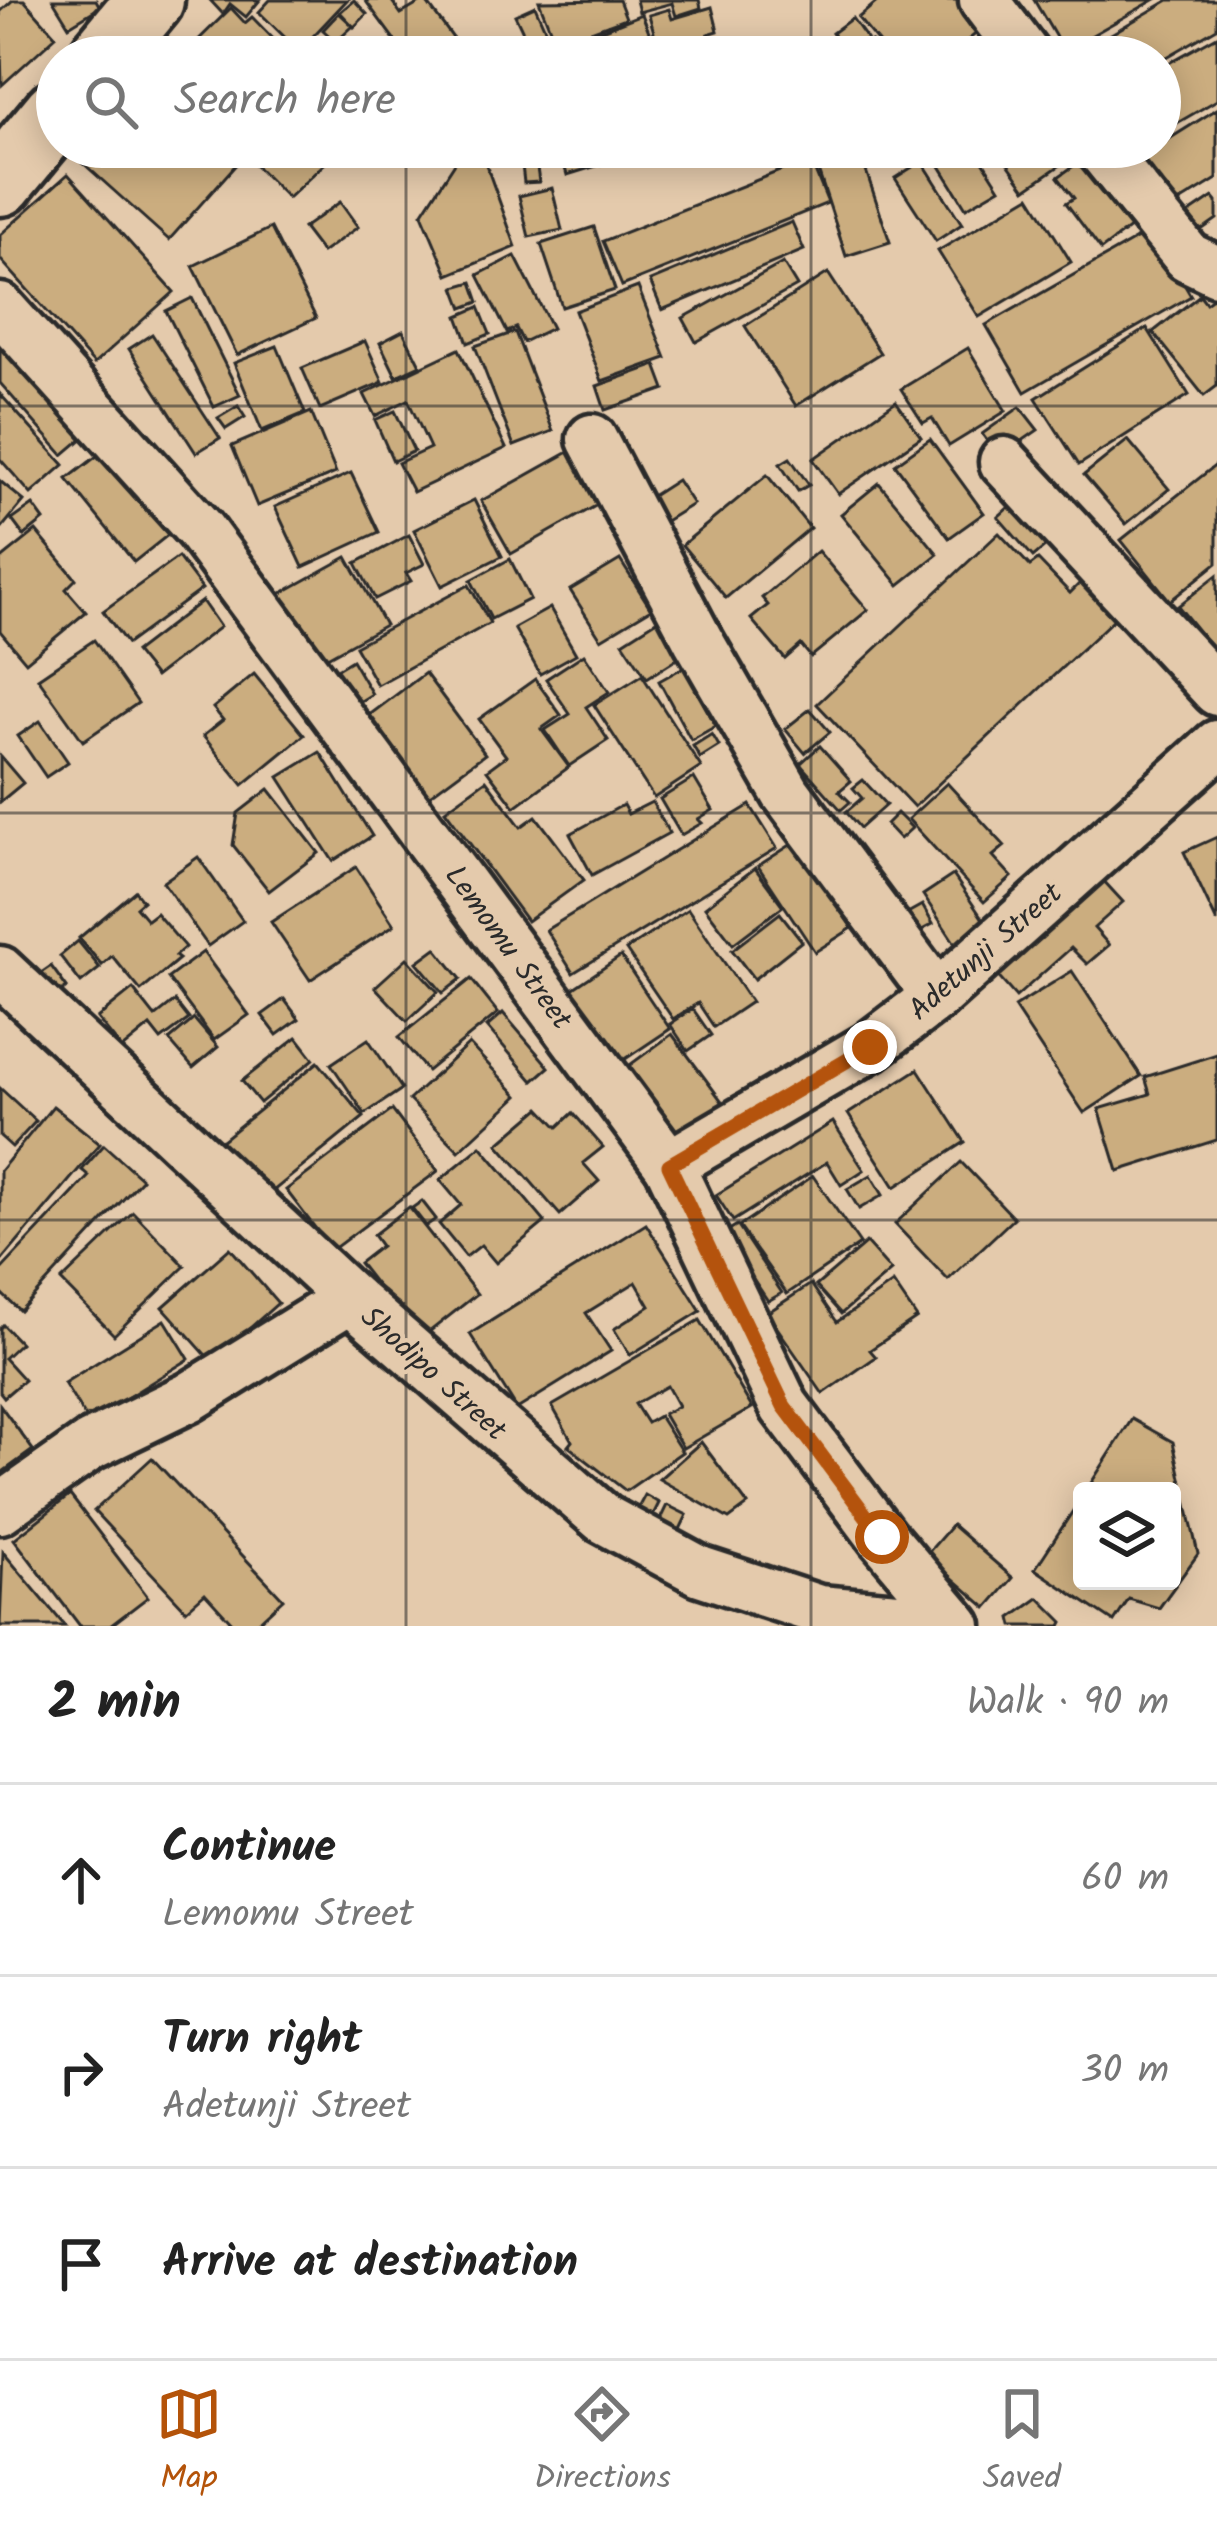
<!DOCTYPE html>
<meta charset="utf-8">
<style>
body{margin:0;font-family:Kalam,sans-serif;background:#f6f6f6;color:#222}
.controls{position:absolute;right:36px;bottom:36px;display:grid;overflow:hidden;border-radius:12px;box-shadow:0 6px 30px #0003}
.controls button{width:108px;height:108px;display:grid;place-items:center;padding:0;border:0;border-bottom:3px solid #e0e0e0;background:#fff;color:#222;font:60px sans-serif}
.stop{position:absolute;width:36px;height:36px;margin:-27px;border:9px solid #b45309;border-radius:50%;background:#fff}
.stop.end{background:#b45309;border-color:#fff;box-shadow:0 3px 12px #0008}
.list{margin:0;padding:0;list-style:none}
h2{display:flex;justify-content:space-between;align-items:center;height:156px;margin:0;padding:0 48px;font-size:51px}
h2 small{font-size:39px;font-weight:400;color:#767676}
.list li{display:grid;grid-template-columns:78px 1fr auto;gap:36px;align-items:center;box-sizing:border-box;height:192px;padding:0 48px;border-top:3px solid #e0e0e0}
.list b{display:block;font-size:45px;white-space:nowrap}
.list p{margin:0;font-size:39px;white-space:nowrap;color:#767676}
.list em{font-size:39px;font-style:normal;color:#767676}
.icon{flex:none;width:66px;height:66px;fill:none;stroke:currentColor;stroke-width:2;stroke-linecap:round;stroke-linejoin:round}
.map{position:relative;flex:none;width:1217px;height:1626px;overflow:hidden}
.search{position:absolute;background:#fff;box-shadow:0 6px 30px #0003;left:36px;right:36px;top:36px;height:132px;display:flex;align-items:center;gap:30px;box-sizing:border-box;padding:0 42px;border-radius:66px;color:#767676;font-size:45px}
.sheet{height:732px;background:#fff}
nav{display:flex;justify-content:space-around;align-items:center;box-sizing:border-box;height:168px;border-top:3px solid #e0e0e0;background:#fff;font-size:33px;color:#767676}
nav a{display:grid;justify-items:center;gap:6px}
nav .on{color:#b45309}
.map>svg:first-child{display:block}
.building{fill:#cbad7f;stroke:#2b2b2b;stroke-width:3}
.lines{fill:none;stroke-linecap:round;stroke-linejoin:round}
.street-casing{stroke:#2b2b2b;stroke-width:57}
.secondary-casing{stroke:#2b2b2b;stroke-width:75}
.street{stroke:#e4caac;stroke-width:48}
.secondary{stroke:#e4caac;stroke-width:66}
.route{stroke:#b45309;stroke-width:15}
.grid{fill:none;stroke:#2b2b2b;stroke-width:3;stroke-opacity:0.55}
.labels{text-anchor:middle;stroke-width:9;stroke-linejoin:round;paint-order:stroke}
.street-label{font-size:30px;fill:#2b2b2b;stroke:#e4caac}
</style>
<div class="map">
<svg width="1217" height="1626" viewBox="0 0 1217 1626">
<rect width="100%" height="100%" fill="#e4caac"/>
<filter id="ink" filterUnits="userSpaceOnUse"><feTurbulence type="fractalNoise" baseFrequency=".00833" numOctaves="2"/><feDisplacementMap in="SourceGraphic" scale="24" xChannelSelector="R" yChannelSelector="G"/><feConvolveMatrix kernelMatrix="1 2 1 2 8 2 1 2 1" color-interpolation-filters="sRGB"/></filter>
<g filter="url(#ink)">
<g class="building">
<path d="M 13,0 L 24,0 L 56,36 L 2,85 L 0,12 Z"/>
<path d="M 53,0 L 96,0 L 100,7 L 69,26 Z"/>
<path d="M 210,0 L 260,0 L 246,17 L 230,4 L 223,14 Z"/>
<path d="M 270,0 L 347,0 L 299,51 L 259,12 Z"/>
<path d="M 354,0 L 367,14 L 354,27 L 340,12 Z"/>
<path d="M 365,0 L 391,0 L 401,14 L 425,0 L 467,57 L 407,57 Z"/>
<path d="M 619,0 L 626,18 L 556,44 L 539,1 Z"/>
<path d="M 636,0 L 699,0 L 701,8 L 676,16 L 672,3 L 639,12 Z"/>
<path d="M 879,0 L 961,0 L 983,28 L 947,57 L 890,57 L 858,18 Z"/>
<path d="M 1034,0 L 1154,0 L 1064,51 Z"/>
<path d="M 1169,0 L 1217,0 L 1217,28 L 1160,61 L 1160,57 L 1072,57 Z"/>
<path d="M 535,6 L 552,45 L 533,53 L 515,15 Z"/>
<path d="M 712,7 L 718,31 L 708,34 L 715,57 L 661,57 L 649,15 L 669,9 L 672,19 Z"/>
<path d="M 231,8 L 245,23 L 252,17 L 291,57 L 181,57 Z"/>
<path d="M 339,13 L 353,26 L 336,42 L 323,30 Z"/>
<path d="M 642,14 L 659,57 L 533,57 Z"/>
<path d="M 852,18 L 867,39 L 846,53 L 832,33 Z"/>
<path d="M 1217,36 L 1217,100 L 1160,133 L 1160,68 Z"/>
<path d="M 871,41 L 882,57 L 849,56 Z"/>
<path d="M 1217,109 L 1217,179 L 1170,208 L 1139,158 Z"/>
<path d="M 98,147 L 227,147 L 241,159 L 169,240 L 83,163 Z"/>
<path d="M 237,147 L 356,147 L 344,158 L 337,152 L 288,198 Z"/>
<path d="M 399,147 L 455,147 L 403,162 Z"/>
<path d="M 520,147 L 534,147 L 539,182 L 524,183 Z"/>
<path d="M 559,147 L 643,147 L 645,151 L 567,175 Z"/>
<path d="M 858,147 L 890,242 L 846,256 L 815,161 Z"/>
<path d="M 943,147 L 974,147 L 1000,188 L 966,208 L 932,153 Z"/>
<path d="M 996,147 L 1084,147 L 1085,148 L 1026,189 Z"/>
<path d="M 480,148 L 516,247 L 448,275 L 422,214 L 462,152 Z"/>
<path d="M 1093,152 L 1143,218 L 1101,250 L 1066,203 L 1074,198 L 1058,177 Z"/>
<path d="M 810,159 L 828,203 L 622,286 L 603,241 Z"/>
<path d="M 922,161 L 962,224 L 936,241 L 895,178 Z"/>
<path d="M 68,174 L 174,292 L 94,364 L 0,259 L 0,235 Z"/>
<path d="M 552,188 L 562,230 L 529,237 L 519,196 Z"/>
<path d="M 1030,196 L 1071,262 L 979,317 L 938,251 Z"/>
<path d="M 1213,197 L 1217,202 L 1217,219 L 1200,231 L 1188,214 Z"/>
<path d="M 340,202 L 358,227 L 322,253 L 303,228 Z"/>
<path d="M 792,222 L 804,250 L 662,310 L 650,281 Z"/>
<path d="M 594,227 L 615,290 L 562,307 L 541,244 Z"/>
<path d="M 271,228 L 316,318 L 237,355 L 193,266 Z"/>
<path d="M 1152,230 L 1191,296 L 1025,392 L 986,325 Z"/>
<path d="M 515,256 L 552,328 L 523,342 L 516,328 L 507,332 L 478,275 Z"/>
<path d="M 783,263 L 797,286 L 696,342 L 683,318 Z"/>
<path d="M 828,273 L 880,353 L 796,406 L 745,326 Z"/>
<path d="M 472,282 L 479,302 L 463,308 L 455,287 Z"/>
<path d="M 638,287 L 666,358 L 602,381 L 575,311 Z"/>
<path d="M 1200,295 L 1206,303 L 1217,295 L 1217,386 L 1204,396 L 1153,332 Z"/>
<path d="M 192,298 L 240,395 L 214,407 L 166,311 Z"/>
<path d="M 479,307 L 490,334 L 468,343 L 458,316 Z"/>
<path d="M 1147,328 L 1189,395 L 1079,465 L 1036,398 Z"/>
<path d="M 0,329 L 90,432 L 63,455 L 0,383 Z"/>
<path d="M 403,331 L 420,365 L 396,376 L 380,343 Z"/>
<path d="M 515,332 L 553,431 L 514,446 L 475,346 Z"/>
<path d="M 152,334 L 220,438 L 196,453 L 129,349 Z"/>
<path d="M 365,341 L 383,382 L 320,409 L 302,368 Z"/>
<path d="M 277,346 L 305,413 L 262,431 L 234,363 Z"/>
<path d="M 968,348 L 1006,411 L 949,446 L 932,418 L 923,423 L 901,389 Z"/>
<path d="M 459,349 L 506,448 L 413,492 L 398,463 L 430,448 L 408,400 L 375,416 L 364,394 Z"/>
<path d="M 656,365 L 665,389 L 605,410 L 597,386 Z"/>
<path d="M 0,394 L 64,465 L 31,494 L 0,459 Z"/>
<path d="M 896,401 L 921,437 L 838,494 L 813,459 Z"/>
<path d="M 238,406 L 245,417 L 226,429 L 218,418 Z"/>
<path d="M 1020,407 L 1038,430 L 999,457 L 982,434 Z"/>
<path d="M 395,411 L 414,451 L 393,461 L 375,420 Z"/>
<path d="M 311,412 L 336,473 L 257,506 L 232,446 Z"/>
<path d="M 930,439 L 984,513 L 949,538 L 895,464 Z"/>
<path d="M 1128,440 L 1169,489 L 1126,524 L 1084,475 Z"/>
<path d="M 576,448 L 606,500 L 511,554 L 481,501 Z"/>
<path d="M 106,449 L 173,531 L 134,562 L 67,479 Z"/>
<path d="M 790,458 L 809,485 L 798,491 L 780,464 Z"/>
<path d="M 1217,464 L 1217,563 L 1170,601 L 1121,540 Z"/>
<path d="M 351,473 L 379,532 L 303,567 L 275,507 Z"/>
<path d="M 767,475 L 810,528 L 726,598 L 682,545 Z"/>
<path d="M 677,480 L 693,504 L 664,522 L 649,498 Z"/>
<path d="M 0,481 L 24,501 L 0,530 Z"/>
<path d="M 879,483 L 938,554 L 899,585 L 841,514 Z"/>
<path d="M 474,500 L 502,556 L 442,586 L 414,530 Z"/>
<path d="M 1017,500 L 1052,541 L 1033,557 L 998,517 Z"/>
<path d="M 33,505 L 44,520 L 24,536 L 12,520 Z"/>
<path d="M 36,531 L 76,579 L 66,589 L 86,612 L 26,662 L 0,631 L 0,560 Z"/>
<path d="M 999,533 L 1030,566 L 1038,560 L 1070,593 L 1081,582 L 1115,618 L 914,807 L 817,704 Z"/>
<path d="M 409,535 L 424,564 L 406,573 L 411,581 L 375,599 L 356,563 Z"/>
<path d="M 818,551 L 868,610 L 811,657 L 801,645 L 785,659 L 751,619 L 768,605 L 762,598 Z"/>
<path d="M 178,557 L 202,589 L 127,644 L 103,611 Z"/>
<path d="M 347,557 L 385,625 L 309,667 L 271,599 Z"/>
<path d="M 510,559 L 530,599 L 491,619 L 471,580 Z"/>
<path d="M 620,560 L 651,609 L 601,639 L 570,590 Z"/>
<path d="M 1217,575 L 1217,654 L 1178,606 Z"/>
<path d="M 469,585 L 490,623 L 377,685 L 355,646 Z"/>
<path d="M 202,601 L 220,627 L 155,677 L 135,652 Z"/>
<path d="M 550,608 L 576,654 L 540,674 L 514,628 Z"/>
<path d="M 667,614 L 691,650 L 647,678 L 623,642 Z"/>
<path d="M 94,640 L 138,703 L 83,741 L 38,678 Z"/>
<path d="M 584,654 L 609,692 L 586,707 L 608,740 L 569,766 L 545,730 L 570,714 L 546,679 Z"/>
<path d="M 352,660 L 372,694 L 343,712 L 322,678 Z"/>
<path d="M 684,667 L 716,726 L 691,740 L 659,681 Z"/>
<path d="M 425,673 L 485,754 L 415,806 L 356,725 Z"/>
<path d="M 254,674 L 304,735 L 243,785 L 203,736 L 223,720 L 213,708 Z"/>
<path d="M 642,675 L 701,767 L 654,798 L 594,705 Z"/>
<path d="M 535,679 L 561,715 L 541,729 L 569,767 L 515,807 L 487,770 L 506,756 L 479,719 Z"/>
<path d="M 810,709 L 830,732 L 805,753 L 785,729 Z"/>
<path d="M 40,721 L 68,762 L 46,777 L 18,736 Z"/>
<path d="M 712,734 L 719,746 L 700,758 L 693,746 Z"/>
<path d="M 820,746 L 851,781 L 839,791 L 850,802 L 841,810 L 800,764 Z"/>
<path d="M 320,752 L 372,836 L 333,861 L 279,777 Z"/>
<path d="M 0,756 L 23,783 L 0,802 Z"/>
<path d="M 694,778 L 713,810 L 698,819 L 702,823 L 681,835 L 660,799 Z"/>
<path d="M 486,780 L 521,827 L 536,816 L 584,880 L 527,921 L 445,810 Z"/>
<path d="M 863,780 L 886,805 L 860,828 L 846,812 L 862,798 L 853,788 Z"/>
<path d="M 947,783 L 1005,846 L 993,856 L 1012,877 L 984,902 L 908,819 Z"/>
<path d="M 269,789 L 319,853 L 269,891 L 233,845 L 238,813 Z"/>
<path d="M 652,802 L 669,833 L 592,875 L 570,834 L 623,805 L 628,814 Z"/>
<path d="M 750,805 L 777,848 L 573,973 L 546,930 Z"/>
<path d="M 897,813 L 912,828 L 900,839 L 886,824 Z"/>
<path d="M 1217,837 L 1217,922 L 1184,852 Z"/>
<path d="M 795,842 L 852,928 L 815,952 L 758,866 Z"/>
<path d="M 198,857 L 243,921 L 208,946 L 163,882 Z"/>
<path d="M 356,867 L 394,925 L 310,980 L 271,922 Z"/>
<path d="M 755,868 L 783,906 L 733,944 L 705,907 Z"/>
<path d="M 953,875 L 987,925 L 956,945 L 923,895 Z"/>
<path d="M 1101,878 L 1123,902 L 1094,928 L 1109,945 L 1087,964 L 1071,948 L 1016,997 L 994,972 Z"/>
<path d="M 135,891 L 143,901 L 136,907 L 147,920 L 156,913 L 185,947 L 175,956 L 179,959 L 141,991 L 112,956 L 102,965 L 79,938 Z"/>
<path d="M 922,905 L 933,924 L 905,939 L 895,920 Z"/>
<path d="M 688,909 L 751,1002 L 714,1027 L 698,1003 L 673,1019 L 626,950 Z"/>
<path d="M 780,913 L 802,941 L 754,979 L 732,950 Z"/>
<path d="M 78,941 L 100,968 L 81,983 L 60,956 Z"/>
<path d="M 436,948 L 461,979 L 443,993 L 417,962 Z"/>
<path d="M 203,952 L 249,1015 L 214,1040 L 168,978 Z"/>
<path d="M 621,956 L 670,1029 L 609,1070 L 559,998 Z"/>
<path d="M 407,958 L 438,992 L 407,1021 L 375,987 Z"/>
<path d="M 51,966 L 67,988 L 48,1001 L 32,979 Z"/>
<path d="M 1072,971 L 1141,1076 L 1084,1113 L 1014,1007 Z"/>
<path d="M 471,979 L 498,1013 L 427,1071 L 399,1037 Z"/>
<path d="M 133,989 L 155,1017 L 175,1001 L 189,1019 L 161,1040 L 150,1026 L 122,1049 L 97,1018 Z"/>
<path d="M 284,999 L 299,1019 L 277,1035 L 262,1015 Z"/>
<path d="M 693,1009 L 711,1035 L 688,1051 L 670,1024 Z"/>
<path d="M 503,1013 L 549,1067 L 533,1081 L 487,1027 Z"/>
<path d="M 194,1019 L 218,1047 L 193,1068 L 169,1040 Z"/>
<path d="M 672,1034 L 724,1104 L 666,1149 L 612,1078 Z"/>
<path d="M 297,1037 L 314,1059 L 260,1103 L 242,1081 Z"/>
<path d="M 368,1039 L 402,1089 L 365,1114 L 331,1064 Z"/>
<path d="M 469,1044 L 518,1096 L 459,1151 L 409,1100 Z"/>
<path d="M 1217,1054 L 1217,1140 L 1118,1171 L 1099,1109 L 1150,1094 L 1145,1077 Z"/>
<path d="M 318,1062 L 364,1117 L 267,1196 L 221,1141 Z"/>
<path d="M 918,1069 L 965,1142 L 895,1187 L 848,1114 Z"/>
<path d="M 0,1088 L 36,1121 L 12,1147 L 0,1136 Z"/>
<path d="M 53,1106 L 100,1144 L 0,1263 L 0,1171 Z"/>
<path d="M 540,1108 L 558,1127 L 573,1113 L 603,1147 L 583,1163 L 599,1181 L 560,1215 L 498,1144 Z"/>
<path d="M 392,1110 L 438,1171 L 332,1250 L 286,1190 Z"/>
<path d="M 833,1122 L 864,1170 L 841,1185 L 827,1162 L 733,1221 L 716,1195 Z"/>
<path d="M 104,1145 L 142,1179 L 20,1311 L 0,1292 L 0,1271 L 89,1176 L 82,1170 Z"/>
<path d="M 481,1146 L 545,1222 L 496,1263 L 481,1245 L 466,1257 L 439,1224 L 461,1205 L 440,1180 Z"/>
<path d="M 961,1162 L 1014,1218 L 948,1280 L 895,1224 Z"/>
<path d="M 871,1175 L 883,1195 L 859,1209 L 847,1189 Z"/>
<path d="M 813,1176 L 860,1244 L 787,1294 L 739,1226 Z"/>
<path d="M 422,1201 L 436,1219 L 426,1226 L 412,1208 Z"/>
<path d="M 409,1207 L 477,1294 L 419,1340 L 359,1263 L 381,1246 L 373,1235 Z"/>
<path d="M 133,1212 L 185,1266 L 114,1335 L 61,1281 Z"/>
<path d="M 646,1224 L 701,1311 L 630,1355 L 614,1329 L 650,1306 L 636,1282 L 586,1313 L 611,1351 L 517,1409 L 470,1334 Z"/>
<path d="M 737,1225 L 782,1293 L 768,1301 L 723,1234 Z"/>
<path d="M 866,1243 L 891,1271 L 841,1314 L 816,1286 Z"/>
<path d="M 230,1248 L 278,1303 L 212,1362 L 163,1307 Z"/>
<path d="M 893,1283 L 917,1318 L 870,1350 L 876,1357 L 823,1394 L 767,1313 L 811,1284 L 837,1322 Z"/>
<path d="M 165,1320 L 189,1359 L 88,1422 L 64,1383 Z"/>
<path d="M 700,1320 L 752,1408 L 683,1448 L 663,1414 L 678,1406 L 667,1386 L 635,1404 L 647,1423 L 659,1416 L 682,1452 L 626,1491 L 568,1446 L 572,1441 L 552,1406 Z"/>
<path d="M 3,1325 L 20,1343 L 4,1358 L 24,1380 L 4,1397 L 0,1392 L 0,1328 Z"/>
<path d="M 0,1405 L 33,1450 L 0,1474 Z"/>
<path d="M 1132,1419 L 1173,1442 L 1198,1554 L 1159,1608 L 1129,1599 L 1114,1622 L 1035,1569 L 1082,1497 L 1082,1581 L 1172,1581 L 1172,1491 L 1086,1491 Z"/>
<path d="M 701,1442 L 748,1505 L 729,1519 L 659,1479 Z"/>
<path d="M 152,1458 L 283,1599 L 254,1626 L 235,1626 L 205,1593 L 186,1610 L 94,1511 Z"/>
<path d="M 70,1495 L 148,1597 L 110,1626 L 80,1626 L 14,1539 Z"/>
<path d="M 645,1495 L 659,1503 L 645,1531 L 630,1523 Z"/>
<path d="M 667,1505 L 687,1515 L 674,1542 L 654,1532 Z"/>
<path d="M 952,1525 L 1013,1578 L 987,1608 L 926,1555 Z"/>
<path d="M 3,1552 L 65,1626 L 0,1626 Z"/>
<path d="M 1039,1598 L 1063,1622 L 1061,1626 L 1013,1626 L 1011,1618 Z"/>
</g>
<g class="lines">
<defs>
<g id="street">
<path d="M 984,0 L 1027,57"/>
<path d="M 1099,147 L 1188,257 L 1217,271"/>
<path d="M 0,308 L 200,530 L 669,1165 L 784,1406 L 882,1537 L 957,1626"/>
<path d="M 592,439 L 698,640 L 786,793 L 937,996"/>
<path d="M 1004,462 L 1217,691"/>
<path d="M 0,971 L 350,1298 L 604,1519 L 700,1571 L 819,1610 L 952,1622"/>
<path d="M 669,1165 L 870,1047 L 937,996 L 1217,745"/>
<path d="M 0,1509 L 91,1445 L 190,1397 L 350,1298"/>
</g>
<g id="secondary">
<path d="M 103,57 L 150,0"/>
<path d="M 0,182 L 57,113"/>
</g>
</defs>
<use href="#street" class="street-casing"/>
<use href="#secondary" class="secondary-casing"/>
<use href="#street" class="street"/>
<use href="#secondary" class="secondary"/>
</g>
</g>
<g class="lines" filter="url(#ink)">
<path class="route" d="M 870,1047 L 669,1165 L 784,1406 L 882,1537"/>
</g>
<path class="grid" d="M 406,0 L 406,57M 811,0 L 811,57M 406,147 L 406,1626M 811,147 L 811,1626M 0,406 L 1217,406M 0,813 L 1217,813M 0,1220 L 1217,1220"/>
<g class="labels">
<g class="street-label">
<text transform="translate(509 947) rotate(54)" y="10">Lemomu Street</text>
<text transform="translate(985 951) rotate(-41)" y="10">Adetunji Street</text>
<text transform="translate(434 1373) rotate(42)" y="10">Shodipo Street</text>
</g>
</g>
</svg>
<div class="controls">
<button><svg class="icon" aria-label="layers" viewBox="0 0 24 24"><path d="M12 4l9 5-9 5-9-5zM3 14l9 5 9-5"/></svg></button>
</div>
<div class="stop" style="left:882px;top:1537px"></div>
<div class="stop end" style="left:870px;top:1047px"></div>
<div class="search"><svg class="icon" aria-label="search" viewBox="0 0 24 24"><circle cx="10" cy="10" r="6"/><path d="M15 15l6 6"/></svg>Search here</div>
</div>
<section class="sheet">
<h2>2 min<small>Walk · 90 m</small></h2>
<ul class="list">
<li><svg class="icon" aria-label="ahead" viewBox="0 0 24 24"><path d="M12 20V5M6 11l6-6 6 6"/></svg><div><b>Continue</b><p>Lemomu Street</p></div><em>60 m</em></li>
<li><svg class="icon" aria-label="right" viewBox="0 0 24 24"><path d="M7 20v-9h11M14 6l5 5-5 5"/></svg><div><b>Turn right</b><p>Adetunji Street</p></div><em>30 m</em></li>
<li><svg class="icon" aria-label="arrive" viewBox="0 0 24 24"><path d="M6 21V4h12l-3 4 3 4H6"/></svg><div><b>Arrive at destination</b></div></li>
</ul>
</section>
<nav>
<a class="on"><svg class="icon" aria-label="map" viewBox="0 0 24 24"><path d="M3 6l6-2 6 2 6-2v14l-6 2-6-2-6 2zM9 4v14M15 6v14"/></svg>Map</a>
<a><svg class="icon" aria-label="directions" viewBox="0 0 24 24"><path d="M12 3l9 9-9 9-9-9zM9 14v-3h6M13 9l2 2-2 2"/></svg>Directions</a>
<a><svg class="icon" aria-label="saved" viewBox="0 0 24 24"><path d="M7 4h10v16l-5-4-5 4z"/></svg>Saved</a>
</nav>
